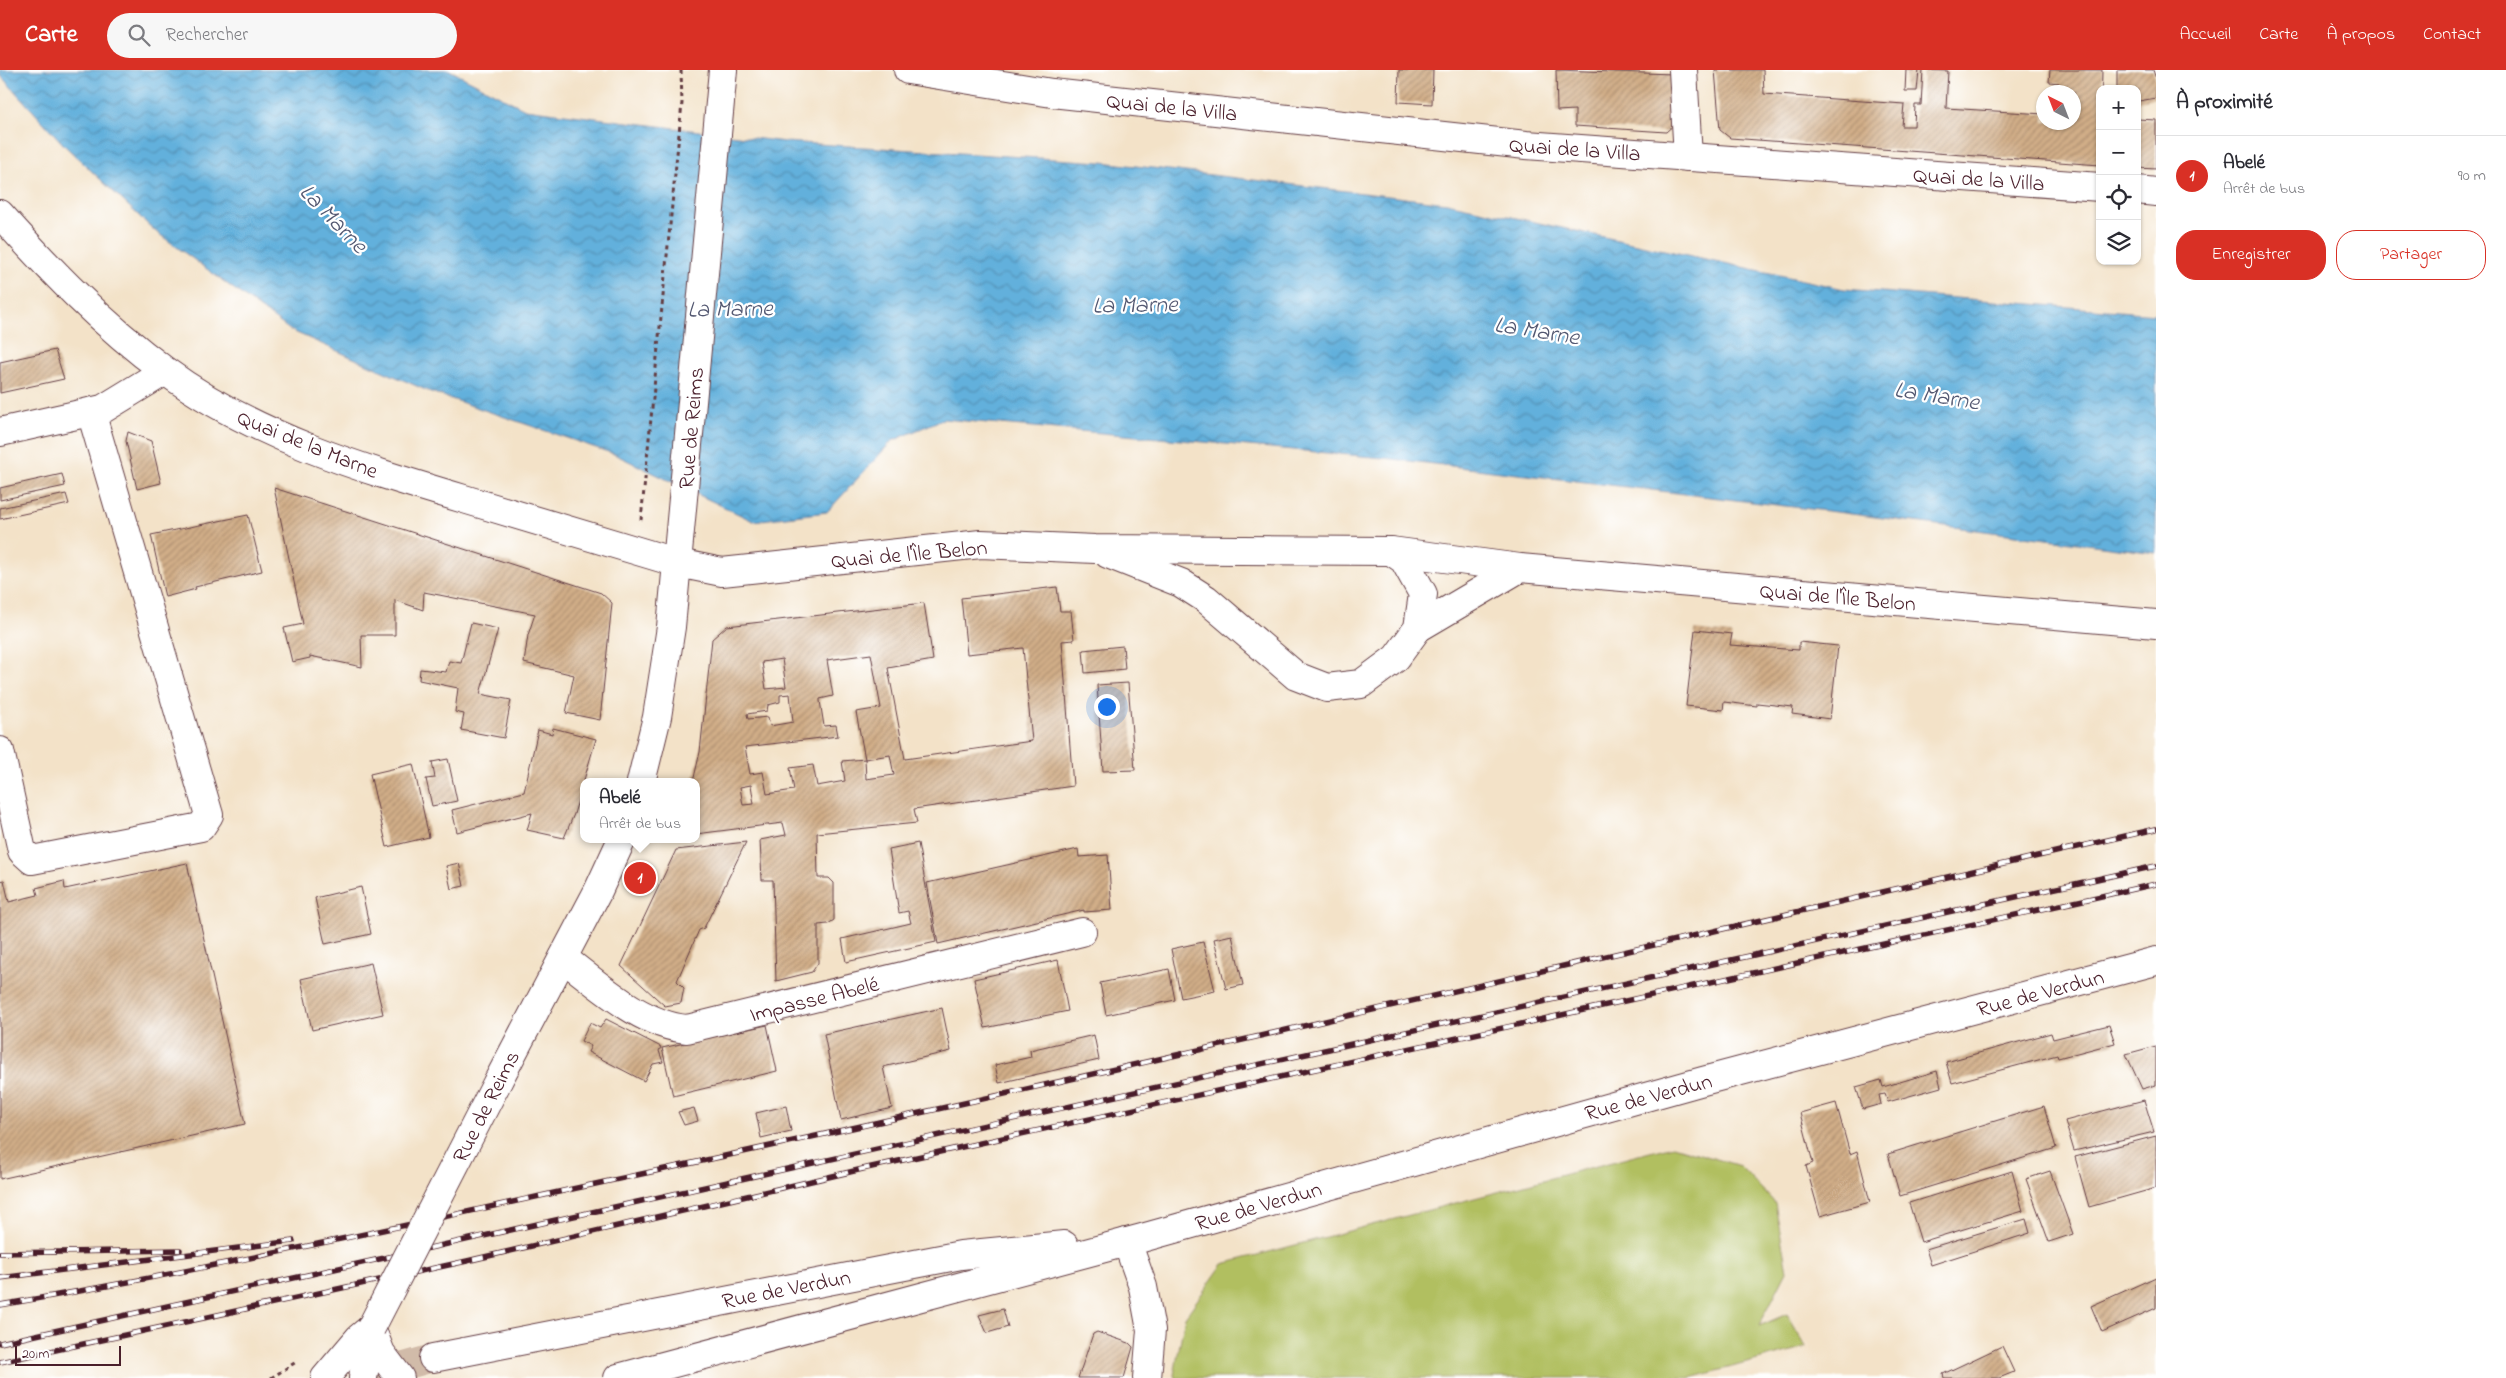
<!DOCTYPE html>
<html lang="fr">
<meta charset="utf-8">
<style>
body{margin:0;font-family:"Indie Flower",sans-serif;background:#f7f7f7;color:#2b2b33}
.controls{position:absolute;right:15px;top:15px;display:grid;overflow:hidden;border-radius:10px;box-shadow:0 1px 4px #0004}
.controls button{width:45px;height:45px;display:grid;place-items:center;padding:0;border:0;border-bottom:1px solid #e1e1e2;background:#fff;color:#2b2b33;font:25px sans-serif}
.compass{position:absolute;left:2036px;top:15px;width:45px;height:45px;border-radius:50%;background:#fff;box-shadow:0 1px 4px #0004;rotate:318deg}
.scale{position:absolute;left:15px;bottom:12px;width:106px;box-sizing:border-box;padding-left:5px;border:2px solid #4a1f2b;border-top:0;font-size:14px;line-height:18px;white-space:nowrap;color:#4a1f2b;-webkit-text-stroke:4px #fff;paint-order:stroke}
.you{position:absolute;left:1106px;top:636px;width:18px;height:18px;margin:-12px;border:4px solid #fff;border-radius:50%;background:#1a73e8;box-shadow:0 0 0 8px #1a73e833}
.badge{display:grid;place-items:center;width:32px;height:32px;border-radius:50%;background:#d93025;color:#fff;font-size:16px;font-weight:700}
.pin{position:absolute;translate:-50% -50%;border:2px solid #fff;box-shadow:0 1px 5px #0006}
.popup{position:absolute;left:580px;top:708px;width:120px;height:65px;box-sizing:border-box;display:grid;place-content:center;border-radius:10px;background:#fff;filter:drop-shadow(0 1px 4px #0005);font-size:16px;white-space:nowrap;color:#7c7c81}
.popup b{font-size:19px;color:#2b2b33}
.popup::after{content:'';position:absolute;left:50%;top:100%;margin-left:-10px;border:10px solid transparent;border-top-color:#fff}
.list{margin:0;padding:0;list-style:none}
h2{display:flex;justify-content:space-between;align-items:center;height:65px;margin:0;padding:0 20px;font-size:21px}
h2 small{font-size:16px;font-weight:400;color:#7c7c81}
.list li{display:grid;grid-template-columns:32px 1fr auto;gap:15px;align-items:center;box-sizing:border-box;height:80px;padding:0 20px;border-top:1px solid #e1e1e2}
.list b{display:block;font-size:19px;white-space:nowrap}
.list p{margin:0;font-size:16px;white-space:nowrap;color:#7c7c81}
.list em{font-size:16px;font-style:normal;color:#7c7c81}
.actions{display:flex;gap:10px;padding:15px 20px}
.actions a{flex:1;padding:11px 0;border:1px solid #d93025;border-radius:20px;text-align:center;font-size:18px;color:#d93025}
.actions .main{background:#d93025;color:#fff}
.icon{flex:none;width:28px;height:28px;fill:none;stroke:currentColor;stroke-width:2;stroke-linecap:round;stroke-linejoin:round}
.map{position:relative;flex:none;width:2156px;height:1308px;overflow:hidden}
header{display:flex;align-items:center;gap:30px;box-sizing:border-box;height:70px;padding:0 25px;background:#d93025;color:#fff}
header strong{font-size:24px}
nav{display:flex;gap:28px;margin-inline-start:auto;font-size:18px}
.search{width:350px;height:45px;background:#f7f7f7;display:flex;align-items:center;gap:12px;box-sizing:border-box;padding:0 18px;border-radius:28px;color:#7c7c81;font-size:19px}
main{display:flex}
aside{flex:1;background:#fff}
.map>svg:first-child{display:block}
.green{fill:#b1bf61;stroke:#7e6f46}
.water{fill:url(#water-waves);stroke:#566884}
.building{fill:url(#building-hatch);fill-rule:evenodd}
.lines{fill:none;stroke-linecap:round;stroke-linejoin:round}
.major-tunnel{stroke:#d1bba9;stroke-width:28;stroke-dasharray:28 14;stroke-linecap:butt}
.minor-casing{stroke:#633c43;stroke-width:30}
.major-casing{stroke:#633c43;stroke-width:30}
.path{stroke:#633c43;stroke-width:3;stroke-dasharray:4 4;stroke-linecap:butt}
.minor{stroke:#fff;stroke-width:28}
.major{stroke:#fff;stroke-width:28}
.rail-casing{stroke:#4a1f2b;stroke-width:5.5}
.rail{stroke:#fff;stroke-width:4;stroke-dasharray:11;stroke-linecap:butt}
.major-bridge-casing{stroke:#633c43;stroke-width:30;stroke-linecap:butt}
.major-bridge{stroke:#fff;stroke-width:28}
.labels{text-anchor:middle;stroke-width:4.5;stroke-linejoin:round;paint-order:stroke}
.street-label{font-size:22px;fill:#4a1f2b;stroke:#fff}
.water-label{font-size:24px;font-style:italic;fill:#545972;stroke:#fff}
</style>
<header>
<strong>Carte</strong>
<div class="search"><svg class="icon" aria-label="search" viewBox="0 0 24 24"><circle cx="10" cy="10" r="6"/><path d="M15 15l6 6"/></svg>Rechercher</div>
<nav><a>Accueil</a><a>Carte</a><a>À propos</a><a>Contact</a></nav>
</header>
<main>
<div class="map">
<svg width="2156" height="1308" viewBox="0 0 2156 1308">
<defs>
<pattern id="water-waves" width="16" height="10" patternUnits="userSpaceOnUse" patternTransform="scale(1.25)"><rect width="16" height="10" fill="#62b0dc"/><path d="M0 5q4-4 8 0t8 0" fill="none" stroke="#538fb3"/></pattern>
<pattern id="building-hatch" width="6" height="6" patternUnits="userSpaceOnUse" patternTransform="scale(1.25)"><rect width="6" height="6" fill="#d1ae88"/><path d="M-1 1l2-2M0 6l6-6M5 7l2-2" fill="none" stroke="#ac8d6f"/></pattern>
</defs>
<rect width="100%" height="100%" fill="#fff"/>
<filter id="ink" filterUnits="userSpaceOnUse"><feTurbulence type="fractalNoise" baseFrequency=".02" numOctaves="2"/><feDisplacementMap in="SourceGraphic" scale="10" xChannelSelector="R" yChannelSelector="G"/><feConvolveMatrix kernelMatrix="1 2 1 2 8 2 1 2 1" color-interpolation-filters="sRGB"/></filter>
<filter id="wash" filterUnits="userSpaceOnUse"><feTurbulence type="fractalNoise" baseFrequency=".0096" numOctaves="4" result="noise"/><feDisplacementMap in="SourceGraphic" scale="20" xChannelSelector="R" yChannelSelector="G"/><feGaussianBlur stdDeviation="1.12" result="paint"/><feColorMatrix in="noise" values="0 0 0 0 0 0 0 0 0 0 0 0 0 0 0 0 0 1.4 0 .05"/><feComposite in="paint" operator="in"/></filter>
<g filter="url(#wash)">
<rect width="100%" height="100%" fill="#f3e2c8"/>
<path class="green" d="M 1673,1076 L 1740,1096 L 1775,1133 L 1787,1201 L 1759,1256 L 1787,1244 L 1806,1277 L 1691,1308 L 1175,1308 L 1174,1305 L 1185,1247 L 1223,1194 Z"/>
<path class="water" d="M 0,0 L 449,0 L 525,39 L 785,72 L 1102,92 L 1447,133 L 1844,219 L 2156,244 L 2156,483 L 1844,443 L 1384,388 L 943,349 L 892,371 L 827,442 L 753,451 L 614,384 L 428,321 L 290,260 L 155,161 L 65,76 L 0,5 Z"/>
<g id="blocks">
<g class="building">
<path d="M 1399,0 L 1433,0 L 1432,34 L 1398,32 Z"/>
<path d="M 1556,0 L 1673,4 L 1677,52 L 1666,62 L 1575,56 L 1575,40 L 1557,41 Z"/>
<path d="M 1715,0 L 1763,0 L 1764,24 L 1904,34 L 1902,56 L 1914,56 L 1915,35 L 1921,35 L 1923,0 L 1948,1 L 1946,38 L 2044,44 L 2044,52 L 2074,52 L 2074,22 L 2058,22 L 2059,13 L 2049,12 L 2050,0 L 2102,0 L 2100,95 L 1730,68 L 1720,60 Z"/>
<path d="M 1906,0 L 1919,0 L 1917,21 L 1905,21 Z"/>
<path d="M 2117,0 L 2153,0 L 2156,9 L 2156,28 L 2139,31 L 2137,35 L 2137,19 L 2117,19 Z"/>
<path d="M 2137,49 L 2156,50 L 2156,99 L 2137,98 Z"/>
<path d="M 55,280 L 64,309 L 0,323 L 0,292 Z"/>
<path d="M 128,362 L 151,371 L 161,413 L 137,419 L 126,371 Z"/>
<path d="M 62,404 L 65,416 L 0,430 L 0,418 Z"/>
<path d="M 274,418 L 601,523 L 612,533 L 600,650 L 566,643 L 574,605 L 524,593 L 528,565 L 535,544 L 424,522 L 423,540 L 395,530 L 395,565 L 361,565 L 362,597 L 310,586 L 310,588 L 292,592 L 284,558 L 303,554 Z"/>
<path d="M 66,424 L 69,434 L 0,449 L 0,438 Z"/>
<path d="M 248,445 L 262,501 L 195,517 L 196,519 L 165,527 L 151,465 Z"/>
<path d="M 1057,517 L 1060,541 L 1071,541 L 1074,570 L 1062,571 L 1073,716 L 914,739 L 917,753 L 817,763 L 818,808 L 829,808 L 834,813 L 834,850 L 828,854 L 818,855 L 818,893 L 812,902 L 776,911 L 773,810 L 762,810 L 760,770 L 786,765 L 783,753 L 696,764 L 696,712 L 693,712 L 700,682 L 712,569 L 727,556 L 924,533 L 933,590 L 888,598 L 905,689 L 1032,671 L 1023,578 L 967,584 L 961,528 ZM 871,584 L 881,638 L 856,642 L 865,689 L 842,691 L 845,711 L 817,716 L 813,695 L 790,698 L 794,720 L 767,724 L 763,702 L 750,704 L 745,677 L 838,666 L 836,655 L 824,656 L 820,631 L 820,629 L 833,626 L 827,590 ZM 782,589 L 786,617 L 766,619 L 762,592 ZM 790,624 L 793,652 L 770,656 L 768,647 L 748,649 L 747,644 L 767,641 L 768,635 L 780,632 L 780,625 ZM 890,685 L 894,705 L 866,709 L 865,689 ZM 751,715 L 754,734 L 743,735 L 740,717 Z"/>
<path d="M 471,553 L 498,559 L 480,624 L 511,630 L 504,668 L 461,660 L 464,644 L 455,642 L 458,618 L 419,610 L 420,599 L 446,602 L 449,591 L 461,593 Z"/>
<path d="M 1695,560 L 1732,564 L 1730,575 L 1799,580 L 1799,572 L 1838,576 L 1830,649 L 1792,644 L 1793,637 L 1757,633 L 1757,636 L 1724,632 L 1723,640 L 1686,636 Z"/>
<path d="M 1123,576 L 1125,599 L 1085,603 L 1083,580 Z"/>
<path d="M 1128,613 L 1135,700 L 1103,701 L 1097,615 Z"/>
<path d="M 553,658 L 596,669 L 574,744 L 564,768 L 527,760 L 532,743 L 457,762 L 452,740 L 524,722 L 538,660 L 552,664 Z"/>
<path d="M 448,689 L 457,731 L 432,736 L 426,709 L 435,708 L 432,692 Z"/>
<path d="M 413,694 L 429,767 L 387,777 L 370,704 Z"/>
<path d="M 746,772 L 704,858 L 699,860 L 677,911 L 684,918 L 681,933 L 665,936 L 621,896 L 676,780 Z"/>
<path d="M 918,773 L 936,872 L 846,892 L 842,869 L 911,853 L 908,841 L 899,843 L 889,779 Z"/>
<path d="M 1078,779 L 1079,787 L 1108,785 L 1112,840 L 1084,842 L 1084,840 L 938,874 L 927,813 Z"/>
<path d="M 187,793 L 245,1054 L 0,1109 L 0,811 L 4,810 L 9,832 L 38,825 L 36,818 L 64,811 L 65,819 Z"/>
<path d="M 459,793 L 464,816 L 451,819 L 446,796 Z"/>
<path d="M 361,817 L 371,864 L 325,874 L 315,828 Z"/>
<path d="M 1232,865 L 1243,915 L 1226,919 L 1214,869 Z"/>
<path d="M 1203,872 L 1215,921 L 1181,928 L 1171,879 Z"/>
<path d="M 1058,890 L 1068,941 L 985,958 L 974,909 Z"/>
<path d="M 371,893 L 383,944 L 312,960 L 301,909 Z"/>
<path d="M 1169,899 L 1175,930 L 1106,945 L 1100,913 Z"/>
<path d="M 942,938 L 951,981 L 883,997 L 892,1038 L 841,1050 L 824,964 Z"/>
<path d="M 606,949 L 661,977 L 659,981 L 663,992 L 653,994 L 644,1011 L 588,982 L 591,976 L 581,971 L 590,953 L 600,958 Z"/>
<path d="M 767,955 L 777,1001 L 673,1026 L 662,978 Z"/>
<path d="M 2109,955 L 2115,973 L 2058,988 L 2057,985 L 1952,1013 L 1946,992 L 2051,963 L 2053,969 Z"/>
<path d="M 1094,965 L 1099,990 L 999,1013 L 995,995 L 1031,987 L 1030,980 Z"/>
<path d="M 2156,976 L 2156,1015 L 2142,1019 L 2126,984 Z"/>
<path d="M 1937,1001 L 1941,1017 L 1888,1032 L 1885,1024 L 1879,1025 L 1881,1034 L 1863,1039 L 1856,1017 L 1881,1010 L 1883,1017 Z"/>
<path d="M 2144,1030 L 2154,1062 L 2074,1081 L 2065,1051 Z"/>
<path d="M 1836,1033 L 1850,1084 L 1857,1081 L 1870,1132 L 1820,1146 L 1806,1096 L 1813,1093 L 1800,1043 Z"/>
<path d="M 786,1036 L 791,1061 L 761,1068 L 756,1043 Z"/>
<path d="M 2044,1036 L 2056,1078 L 1900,1126 L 1888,1084 Z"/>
<path d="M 694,1038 L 698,1051 L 684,1055 L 678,1042 Z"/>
<path d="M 2156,1066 L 2156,1118 L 2089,1137 L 2075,1087 Z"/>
<path d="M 2012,1101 L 2023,1141 L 1921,1172 L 1909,1133 Z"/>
<path d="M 2050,1101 L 2073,1164 L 2049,1172 L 2026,1109 Z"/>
<path d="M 2026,1149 L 2030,1163 L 1931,1195 L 1926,1179 Z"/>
<path d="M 2156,1207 L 2156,1238 L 2102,1262 L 2091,1236 Z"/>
<path d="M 1003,1239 L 1008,1257 L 987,1263 L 979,1245 Z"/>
<path d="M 1097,1262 L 1129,1273 L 1133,1277 L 1124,1308 L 1078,1308 L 1093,1264 Z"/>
<path d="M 2002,1276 L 2014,1302 L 1999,1308 L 1944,1308 L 1943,1304 Z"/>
</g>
</g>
</g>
<g filter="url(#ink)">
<use href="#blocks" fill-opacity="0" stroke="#633c43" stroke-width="1"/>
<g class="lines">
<path class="major-tunnel" d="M 361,1308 L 433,1288"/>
<defs>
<g id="minor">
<path d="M 908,0 L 1052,23 L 1526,75 L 2100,117"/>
<path d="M 1683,0 L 1688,87"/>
<path d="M 2137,120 L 2156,122"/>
<path d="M 0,144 C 50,200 103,255 164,300 C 253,366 360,398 464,429 C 536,451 607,472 678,493 L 722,502 L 981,474 L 1095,479 L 1391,481 L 1520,498 L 2156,554"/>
<path d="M 0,362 L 103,339 L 165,301"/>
<path d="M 1108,484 L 1181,513 L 1206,529 L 1296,606 L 1327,618 L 1361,614 L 1396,588 L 1418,558 L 1423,524 L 1404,490 L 1391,481"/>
<path d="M 1418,558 L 1520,498"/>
<path d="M 0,681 L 22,781 L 32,790 L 201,757 L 209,745 L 91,342"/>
<path d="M 563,888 C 599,915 641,955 687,959 L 1082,862"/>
<path d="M 1127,1172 L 1143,1217 L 1151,1260 L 1147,1308"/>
</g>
<g id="major">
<path d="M 641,712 L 657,647 L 671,557 L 723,0"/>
<path d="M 498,1011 L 598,821 L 622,769"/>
<path d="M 371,1258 L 381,1283 L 400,1308"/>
<path d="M 433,1288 L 961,1185 L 1064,1175"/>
<path d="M 325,1308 L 359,1268 L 371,1258"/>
<path d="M 363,1308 L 371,1258"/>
<path d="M 618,1308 L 1142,1168 L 1703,1011 L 2156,891"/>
</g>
</defs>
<use href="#minor" class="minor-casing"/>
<use href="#major" class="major-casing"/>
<g class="path">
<path d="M 641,450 L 682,33 L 681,0"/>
<path d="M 271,1308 L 296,1292"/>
</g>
<use href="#minor" class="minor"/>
<use href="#major" class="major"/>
<defs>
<g id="rail">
<path d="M 0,1183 L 180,1180"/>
<path d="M 0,1208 L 293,1171"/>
<path d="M 0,1235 C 226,1197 450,1145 674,1097 C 1169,990 1662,872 2156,759"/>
<path d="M 0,1273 L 2156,796"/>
<path d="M 0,1292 L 467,1191 L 867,1098 L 2156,814"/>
</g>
</defs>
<use href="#rail" class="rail-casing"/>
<use href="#rail" class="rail"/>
<defs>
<path id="major-bridge" d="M 371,1258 L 498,1011"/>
</defs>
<use href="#major-bridge" class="major-bridge-casing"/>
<use href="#major-bridge" class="major-bridge"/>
</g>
</g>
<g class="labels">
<g class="street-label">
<text transform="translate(1172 36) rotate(6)" y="8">Quai de la Villa</text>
<text transform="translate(1575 78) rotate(4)" y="8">Quai de la Villa</text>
<text transform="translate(1979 108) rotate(4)" y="8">Quai de la Villa</text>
<text transform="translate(690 358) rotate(-85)" y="8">Rue de Reims</text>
<text transform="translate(308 373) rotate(22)" y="8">Quai de la Marne</text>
<text transform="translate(909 483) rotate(-5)" y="8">Quai de l'Île Belon</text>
<text transform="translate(1838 526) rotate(5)" y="8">Quai de l'Île Belon</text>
<text transform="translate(2040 922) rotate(-15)" y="8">Rue de Verdun</text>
<text transform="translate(814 928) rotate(-14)" y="8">Impasse Abelé</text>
<text transform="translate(1648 1026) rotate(-15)" y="8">Rue de Verdun</text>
<text transform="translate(485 1036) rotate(-63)" y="8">Rue de Reims</text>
<text transform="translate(1258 1135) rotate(-16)" y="8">Rue de Verdun</text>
<text transform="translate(786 1218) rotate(-11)" y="8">Rue de Verdun</text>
</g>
<g class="water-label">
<text transform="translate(334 148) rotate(46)" y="8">La Marne</text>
<text transform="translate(1135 234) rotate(-1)" y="8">La Marne</text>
<text transform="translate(730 238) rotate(-1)" y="8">La Marne</text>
<text transform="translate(1537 260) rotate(9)" y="8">La Marne</text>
<text transform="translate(1937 325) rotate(9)" y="8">La Marne</text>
</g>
</g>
</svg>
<div class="controls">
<button>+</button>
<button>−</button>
<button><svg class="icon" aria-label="locate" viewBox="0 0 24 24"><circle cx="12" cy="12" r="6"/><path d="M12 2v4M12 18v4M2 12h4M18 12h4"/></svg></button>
<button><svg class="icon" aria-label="layers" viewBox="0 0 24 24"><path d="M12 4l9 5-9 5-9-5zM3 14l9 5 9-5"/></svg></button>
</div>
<svg class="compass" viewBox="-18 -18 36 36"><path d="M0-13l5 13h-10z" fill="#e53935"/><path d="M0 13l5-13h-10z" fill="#7c7c81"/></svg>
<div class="scale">20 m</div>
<div class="you"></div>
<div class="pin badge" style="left:640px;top:808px">1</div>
<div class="popup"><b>Abelé</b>Arrêt de bus</div>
</div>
<aside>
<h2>À proximité<small></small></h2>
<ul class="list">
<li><span class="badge">1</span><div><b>Abelé</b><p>Arrêt de bus</p></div><em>90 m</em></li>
</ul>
<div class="actions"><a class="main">Enregistrer</a><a>Partager</a></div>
</aside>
</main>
